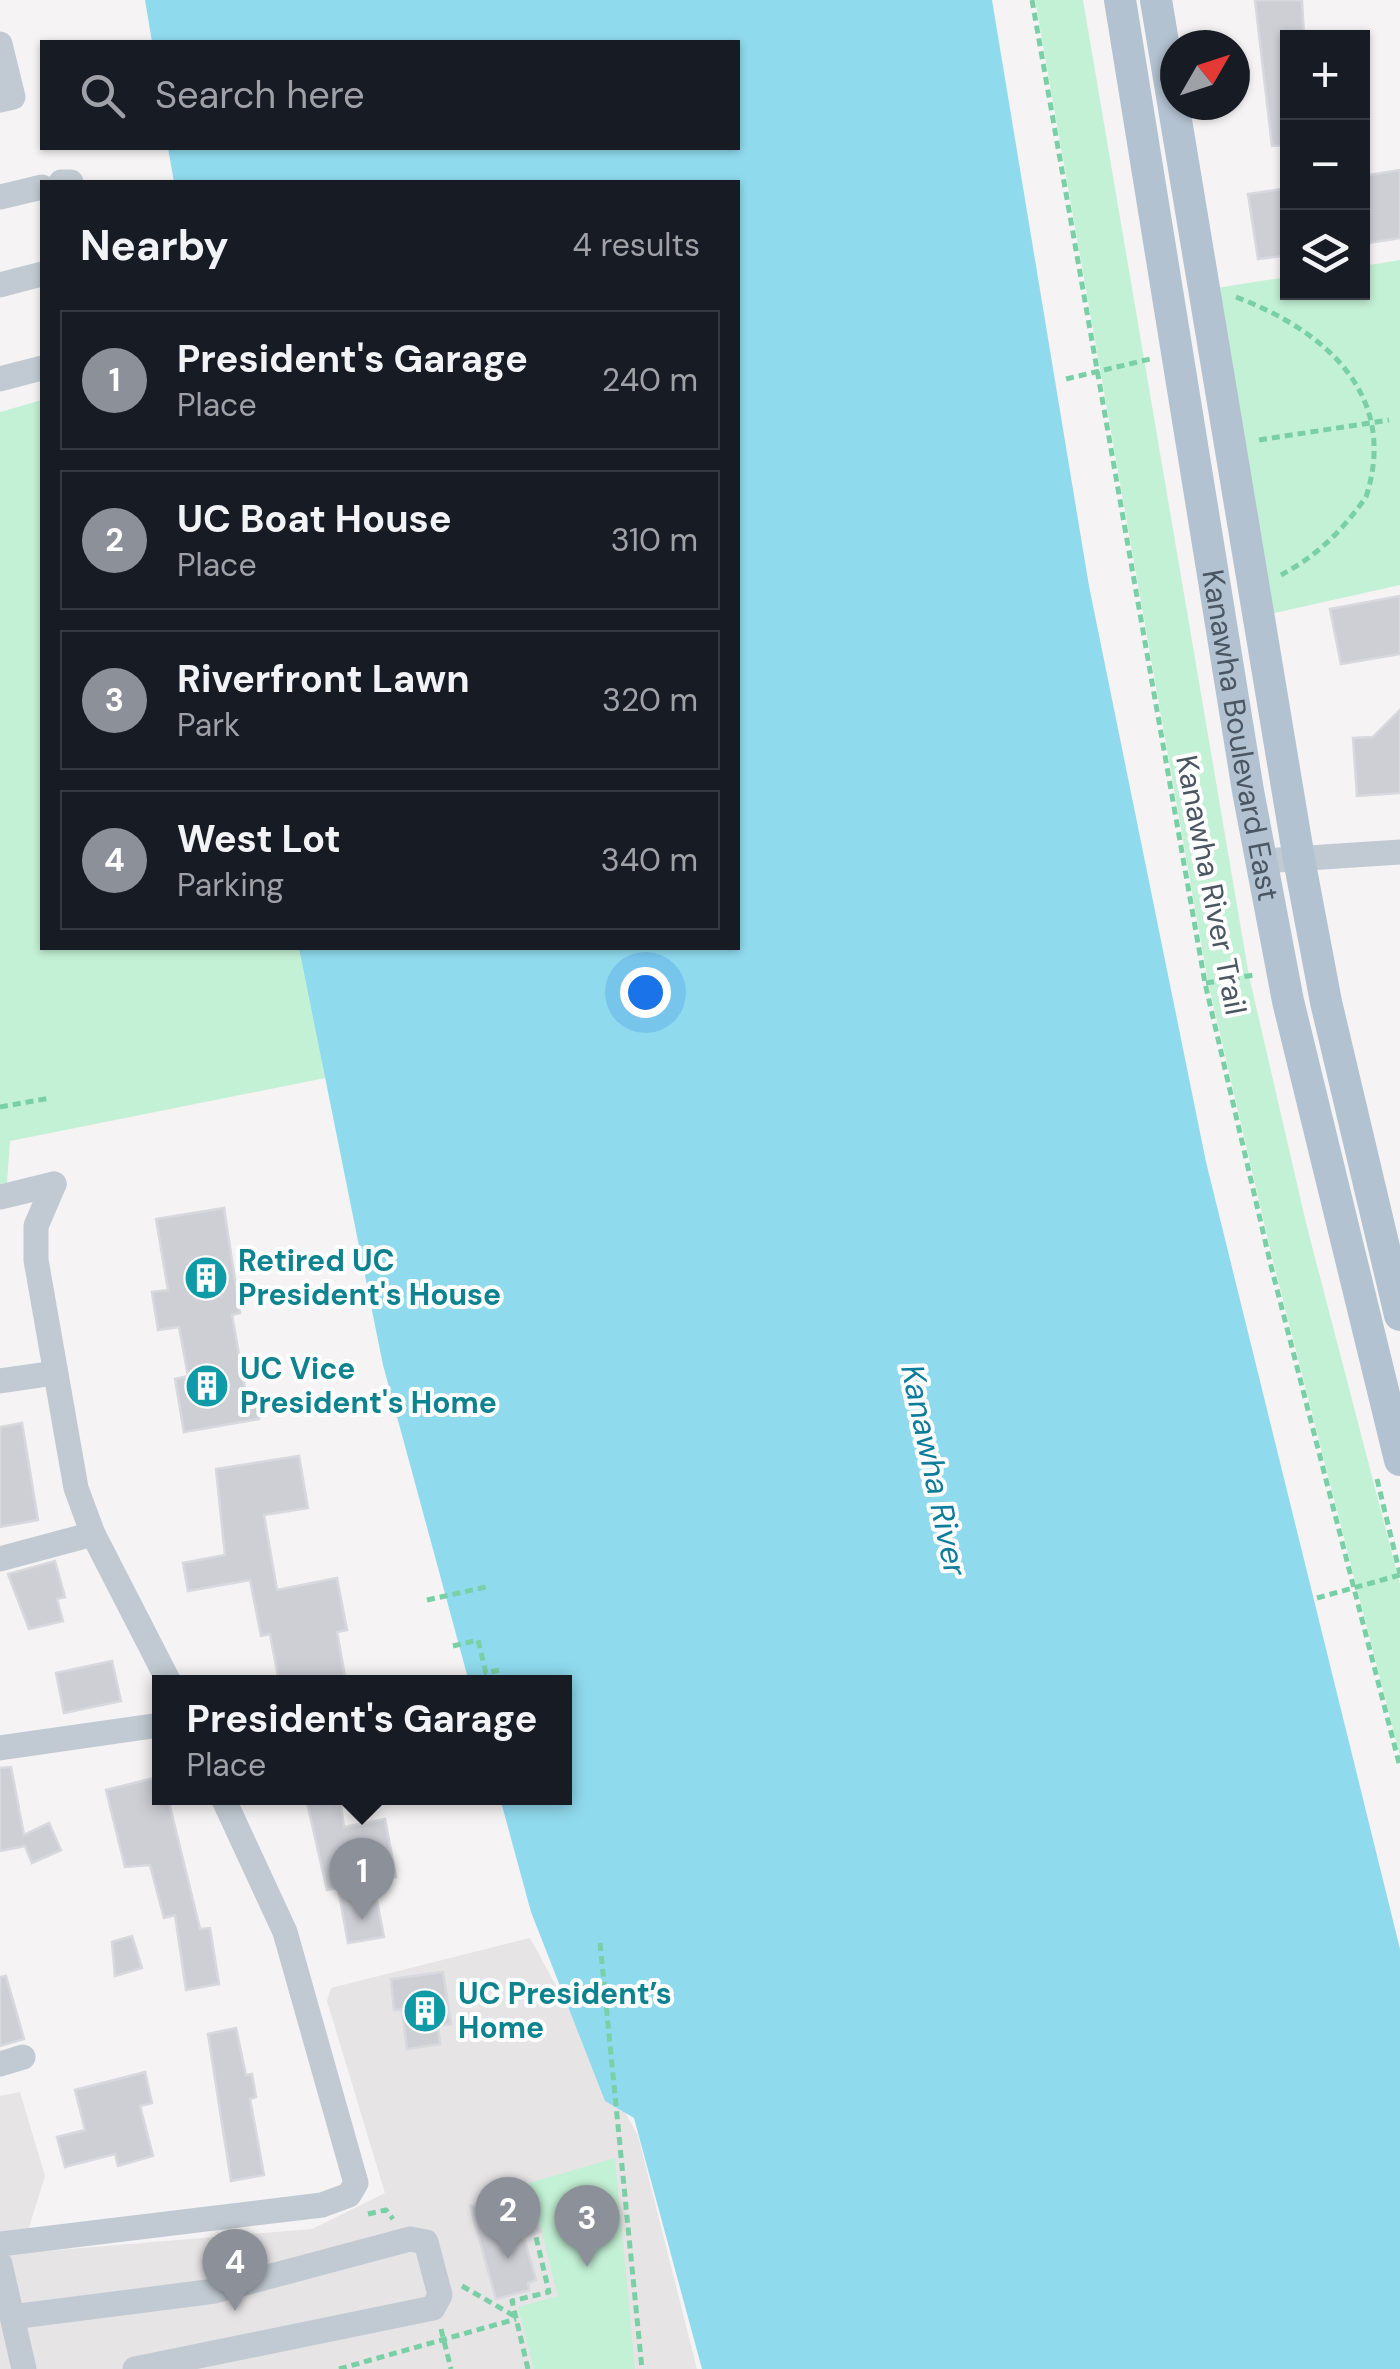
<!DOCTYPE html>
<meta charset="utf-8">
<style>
body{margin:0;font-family:"DM Sans",sans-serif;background:#20242c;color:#f1f3f6}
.controls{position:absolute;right:30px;top:30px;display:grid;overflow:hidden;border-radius:0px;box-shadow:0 2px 8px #0004}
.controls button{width:90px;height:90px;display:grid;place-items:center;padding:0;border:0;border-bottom:2px solid #363941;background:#171b24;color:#f1f3f6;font:50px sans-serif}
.compass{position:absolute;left:1160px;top:30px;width:90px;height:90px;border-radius:50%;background:#171b24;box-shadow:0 2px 8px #0004;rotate:51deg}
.you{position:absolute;left:645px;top:992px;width:35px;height:35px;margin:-25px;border:8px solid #fff;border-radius:50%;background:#1a73e8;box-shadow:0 0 0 15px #1a73e833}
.badge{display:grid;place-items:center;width:65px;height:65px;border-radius:50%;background:#8c9099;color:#fff;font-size:32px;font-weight:700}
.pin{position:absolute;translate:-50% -82px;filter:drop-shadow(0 2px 5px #0008)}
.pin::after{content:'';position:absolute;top:52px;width:35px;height:30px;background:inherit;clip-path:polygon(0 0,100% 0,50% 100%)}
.popup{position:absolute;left:152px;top:1675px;width:420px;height:130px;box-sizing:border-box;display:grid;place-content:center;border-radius:0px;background:#171b24;filter:drop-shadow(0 2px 8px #0005);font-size:32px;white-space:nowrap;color:#9ea1a6}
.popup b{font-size:38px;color:#f1f3f6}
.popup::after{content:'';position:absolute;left:50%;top:100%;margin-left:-20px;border:20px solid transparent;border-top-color:#171b24}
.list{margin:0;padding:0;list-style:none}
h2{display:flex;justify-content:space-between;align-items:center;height:130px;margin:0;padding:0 40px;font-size:42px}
h2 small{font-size:32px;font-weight:400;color:#9ea1a6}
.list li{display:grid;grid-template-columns:65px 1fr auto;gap:30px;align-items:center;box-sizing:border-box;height:140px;margin:0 20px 20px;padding:0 20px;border:2px solid #363941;border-radius:0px}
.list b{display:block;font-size:38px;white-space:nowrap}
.list p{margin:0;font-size:32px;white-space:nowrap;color:#9ea1a6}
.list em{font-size:32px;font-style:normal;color:#9ea1a6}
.icon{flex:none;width:55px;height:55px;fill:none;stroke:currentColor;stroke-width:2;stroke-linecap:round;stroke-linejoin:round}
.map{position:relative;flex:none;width:1400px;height:2369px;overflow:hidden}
.search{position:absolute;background:#171b24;box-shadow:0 2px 8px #0004;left:40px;top:40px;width:700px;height:110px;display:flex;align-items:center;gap:25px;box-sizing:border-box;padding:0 35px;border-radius:0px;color:#9ea1a6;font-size:38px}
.panel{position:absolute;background:#171b24;box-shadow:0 2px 8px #0004;left:40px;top:180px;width:700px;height:770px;border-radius:0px}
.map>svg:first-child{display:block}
.education{fill:#e6e4e5}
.green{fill:#c3f1d5}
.water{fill:#90daee}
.building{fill:#cdcfd5;stroke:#d7d9de;stroke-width:2.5}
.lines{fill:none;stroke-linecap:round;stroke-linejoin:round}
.path{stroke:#7ad0a6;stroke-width:5;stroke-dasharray:8 5;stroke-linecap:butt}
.minor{stroke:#c1cad2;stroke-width:25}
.major{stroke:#b3c2d1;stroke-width:32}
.labels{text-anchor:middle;stroke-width:8;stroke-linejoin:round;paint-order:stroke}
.street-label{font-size:30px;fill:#4a5661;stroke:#fff}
.culture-label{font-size:30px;font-weight:bold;fill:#0d838f;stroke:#fff;text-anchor:start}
.water-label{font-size:32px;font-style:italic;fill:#0c7c9b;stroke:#fff}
</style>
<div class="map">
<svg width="1400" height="2369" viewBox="0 0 1400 2369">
<rect width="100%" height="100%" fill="#f5f3f3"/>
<path class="education" d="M 530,1938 L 638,2136 L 697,2369 L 0,2369 L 0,2096 L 20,2092 L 45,2176 L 21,2253 L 312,2229 L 385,2193 L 327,2001 L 331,1988 Z"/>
<g class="green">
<path d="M 1035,0 L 1083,0 L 1249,976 L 1307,1227 L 1400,1584 L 1400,1756 L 1274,1265 L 1208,982 Z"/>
<path d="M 1400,260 L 1400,585 L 1256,617 L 1204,290 L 1287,277 L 1288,292 L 1362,292 L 1363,266 Z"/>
<path d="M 42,400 L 42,948 L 303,948 L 325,1078 L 10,1141 L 7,1183 L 0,1184 L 0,412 Z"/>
<path d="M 615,2158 L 635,2369 L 534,2369 L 518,2307 L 558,2296 L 529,2183 Z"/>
</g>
<path class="water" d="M 145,0 L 992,0 L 1089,586 L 1206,1162 L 1400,1949 L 1400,2369 L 702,2369 L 634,2118 L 605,2101 L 531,1912 L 500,1798 L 564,1798 L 564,1682 L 469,1682 L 383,1365 L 299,948 L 738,948 L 738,182 L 174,182 L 168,148 L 738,148 L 738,42 L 152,42 Z"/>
<g class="building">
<path d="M 1255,0 L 1302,0 L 1304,38 L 1288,38 L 1288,145 L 1272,146 Z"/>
<path d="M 1400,170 L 1400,238 L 1362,244 L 1362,176 Z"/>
<path d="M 1288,188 L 1288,255 L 1258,259 L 1248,194 Z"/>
<path d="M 1400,596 L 1400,654 L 1341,664 L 1330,609 Z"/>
<path d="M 1400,710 L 1400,793 L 1357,796 L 1353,738 L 1373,737 Z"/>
<path d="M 224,1208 L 240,1313 L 232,1315 L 246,1394 L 255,1392 L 259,1419 L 184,1432 L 175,1379 L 188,1376 L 179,1327 L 158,1330 L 152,1292 L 168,1290 L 156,1219 Z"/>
<path d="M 22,1423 L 38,1520 L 0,1527 L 0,1427 Z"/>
<path d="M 299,1456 L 308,1508 L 264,1515 L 277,1590 L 337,1578 L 347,1630 L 337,1632 L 346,1682 L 279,1682 L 270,1634 L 261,1636 L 250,1580 L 188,1591 L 183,1563 L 225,1555 L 216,1469 Z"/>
<path d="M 55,1561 L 65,1597 L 57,1599 L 63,1621 L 29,1629 L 8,1574 Z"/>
<path d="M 112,1661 L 121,1701 L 64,1713 L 56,1673 Z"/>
<path d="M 11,1767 L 24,1835 L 49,1823 L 61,1850 L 32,1863 L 25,1846 L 0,1851 L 0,1768 Z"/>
<path d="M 154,1778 L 158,1798 L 168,1798 L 200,1929 L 210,1928 L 219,1984 L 186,1990 L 175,1915 L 164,1918 L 150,1865 L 125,1867 L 106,1790 Z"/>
<path d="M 306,1798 L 340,1798 L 344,1827 L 385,1819 L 396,1877 L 373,1881 L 384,1937 L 348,1943 L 338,1888 L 327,1890 Z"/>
<path d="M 132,1936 L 142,1968 L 115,1976 L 112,1942 Z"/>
<path d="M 443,1972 L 451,2024 L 438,2025 L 440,2044 L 407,2049 L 402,2010 L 394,2010 L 391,1979 Z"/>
<path d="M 6,1976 L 24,2039 L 0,2046 L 0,1977 Z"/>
<path d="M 236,2028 L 246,2075 L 252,2074 L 256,2097 L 250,2099 L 264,2175 L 231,2181 L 208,2034 Z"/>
<path d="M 145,2072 L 152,2103 L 140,2106 L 153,2156 L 118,2166 L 115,2154 L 65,2167 L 57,2137 L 85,2130 L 75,2090 Z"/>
<path d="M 528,2192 L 541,2232 L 524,2237 L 536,2280 L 528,2283 L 529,2290 L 496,2299 L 470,2206 Z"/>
</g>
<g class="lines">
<g class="path">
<path d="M 1032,0 L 1205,983 L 1271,1266 L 1400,1767"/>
<path d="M 1236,297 C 1321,329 1400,392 1366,497 C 1342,531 1318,555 1281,575"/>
<path d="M 1066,379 L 1150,359"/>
<path d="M 1259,440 L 1389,420"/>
<path d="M 1206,983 L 1254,975"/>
<path d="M 0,1107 L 50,1098"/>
<path d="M 1377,1479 L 1400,1574"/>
<path d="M 1317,1598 L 1400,1575"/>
<path d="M 427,1600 L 486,1587"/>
<path d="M 453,1646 L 478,1640 L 486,1673 L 503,1669"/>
<path d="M 600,1943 L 642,2369"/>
<path d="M 368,2214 L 386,2210 L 393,2219"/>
<path d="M 462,2286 L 516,2317"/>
<path d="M 441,2329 L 451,2369"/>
<path d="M 339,2369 L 516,2319"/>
<path d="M 528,2369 L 512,2301 L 549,2292 L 536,2237"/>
</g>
<g class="minor">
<path d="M 0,44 L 13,97 L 0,100"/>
<path d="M 61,182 L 71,182"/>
<path d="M 0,197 L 42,187"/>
<path d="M 0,285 L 42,274"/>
<path d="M 0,379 L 42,368"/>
<path d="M 1261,861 L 1400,852"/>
<path d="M 54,1184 L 36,1226 L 36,1260 L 76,1488 L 93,1534 L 169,1682"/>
<path d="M 0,1197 L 54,1184"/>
<path d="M 0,1381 L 55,1373"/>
<path d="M 0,1559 L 93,1534"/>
<path d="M 0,1748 L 160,1725"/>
<path d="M 0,2064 L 23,2057"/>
<path d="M 0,2244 L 322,2205 L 349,2195 L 356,2183 L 285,1932 L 223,1798"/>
<path d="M 0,2264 L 24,2369"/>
<path d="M 12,2317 L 215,2291 L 410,2239 L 426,2242 L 440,2295 L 433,2308 L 135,2369"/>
</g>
<g class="major">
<path id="s1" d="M 1120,0 L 1248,791 L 1288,1001 L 1400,1460"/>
<path d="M 1156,0 L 1299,859 L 1326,1002 L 1400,1315"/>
</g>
</g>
<defs>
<symbol id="building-disc" viewBox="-11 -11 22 22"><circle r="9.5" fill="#0f9aa8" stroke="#fff"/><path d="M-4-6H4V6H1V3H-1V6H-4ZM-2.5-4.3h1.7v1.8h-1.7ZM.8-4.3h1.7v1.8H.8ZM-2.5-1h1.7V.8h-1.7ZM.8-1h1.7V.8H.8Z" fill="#fff"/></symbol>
</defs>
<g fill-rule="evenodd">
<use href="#building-disc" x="181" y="1253" width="50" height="50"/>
<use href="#building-disc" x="182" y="1361" width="50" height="50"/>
<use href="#building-disc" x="400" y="1986" width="50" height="50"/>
</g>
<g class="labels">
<g class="street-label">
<text dy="10" stroke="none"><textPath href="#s1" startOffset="745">Kanawha Boulevard East</textPath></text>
<text transform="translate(1211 885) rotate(79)" y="10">Kanawha River Trail</text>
</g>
<g class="culture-label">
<text x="238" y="1271">Retired UC<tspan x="238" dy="34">President's House</tspan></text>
<text x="240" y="1379">UC Vice<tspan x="240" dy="34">President's Home</tspan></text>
<text x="458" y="2004">UC President’s<tspan x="458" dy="34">Home</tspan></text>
</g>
<g class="water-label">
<text transform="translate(934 1470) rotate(78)" y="11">Kanawha River</text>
</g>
</g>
</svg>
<div class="controls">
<button>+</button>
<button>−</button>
<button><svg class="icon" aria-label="layers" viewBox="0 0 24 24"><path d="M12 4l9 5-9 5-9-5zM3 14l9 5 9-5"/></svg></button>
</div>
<svg class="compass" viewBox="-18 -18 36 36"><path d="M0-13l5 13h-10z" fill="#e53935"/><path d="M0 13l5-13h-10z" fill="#9ea1a6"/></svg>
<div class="you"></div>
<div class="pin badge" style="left:362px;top:1920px">1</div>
<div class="popup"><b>President's Garage</b>Place</div>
<div class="pin badge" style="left:508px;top:2259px">2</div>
<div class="pin badge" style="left:587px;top:2267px">3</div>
<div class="pin badge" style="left:235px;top:2311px">4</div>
<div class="search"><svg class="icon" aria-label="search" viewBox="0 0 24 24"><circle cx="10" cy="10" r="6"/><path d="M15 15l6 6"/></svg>Search here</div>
<section class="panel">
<h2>Nearby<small>4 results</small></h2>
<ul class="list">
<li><span class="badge">1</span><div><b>President's Garage</b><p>Place</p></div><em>240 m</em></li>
<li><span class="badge">2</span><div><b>UC Boat House</b><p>Place</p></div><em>310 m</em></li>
<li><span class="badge">3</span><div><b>Riverfront Lawn</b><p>Park</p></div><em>320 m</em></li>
<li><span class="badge">4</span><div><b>West Lot</b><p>Parking</p></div><em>340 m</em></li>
</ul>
</section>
</div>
